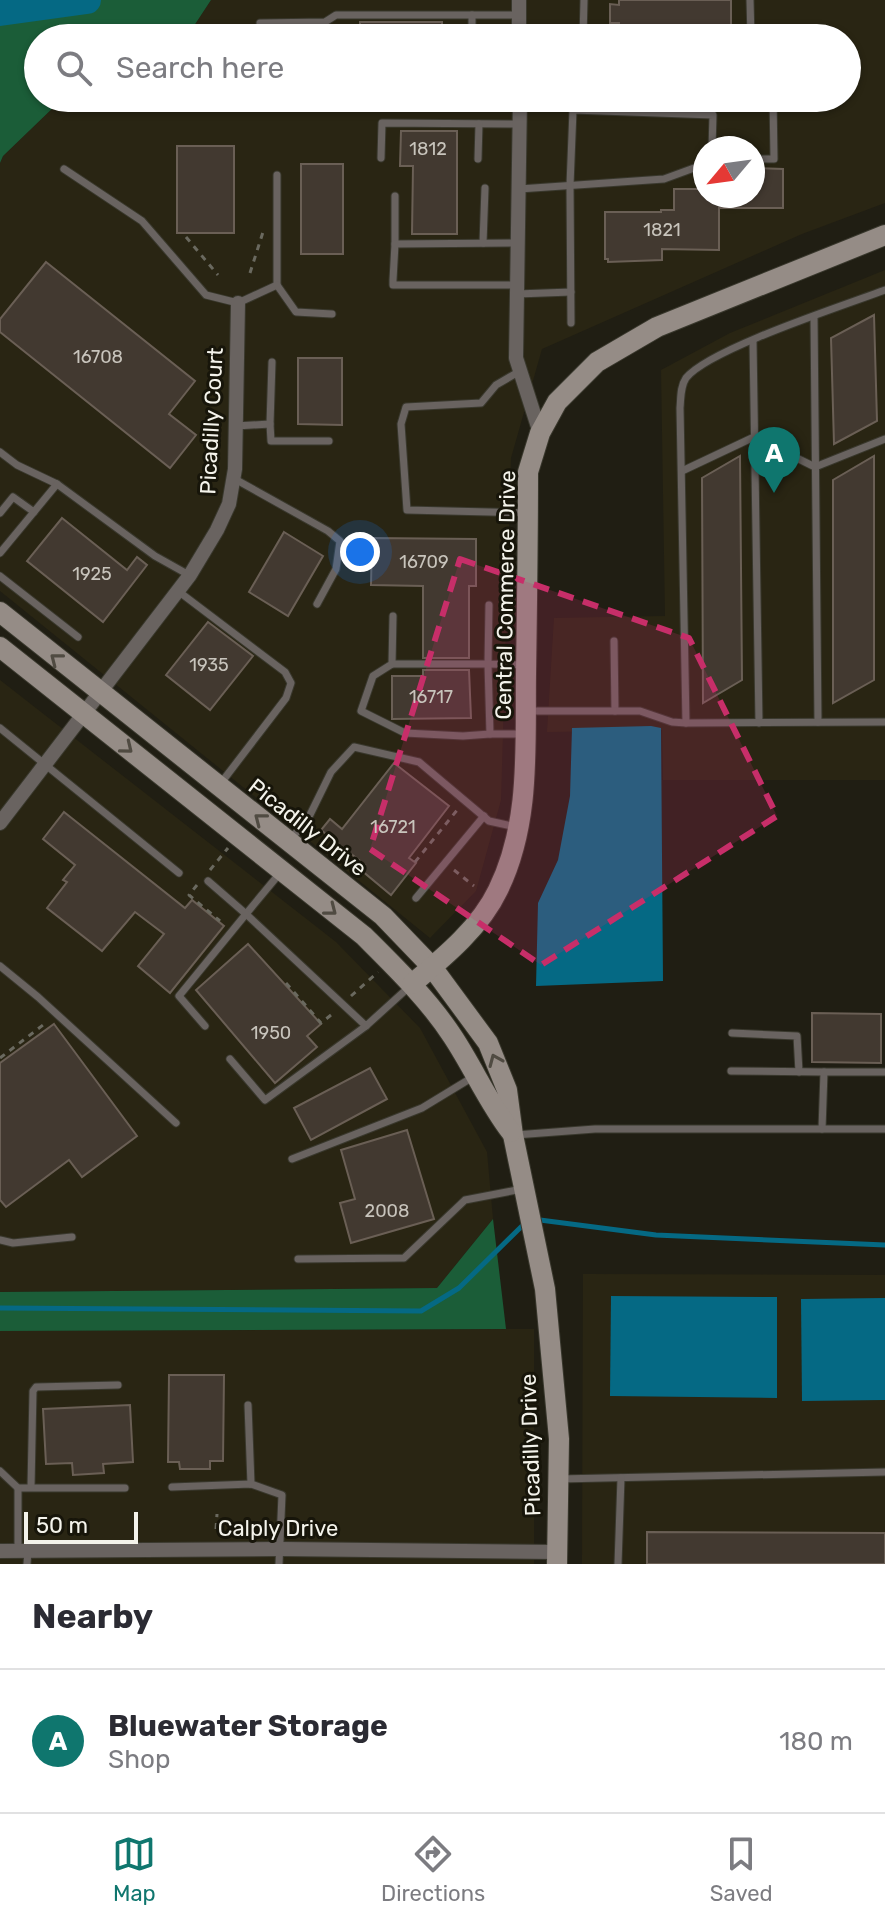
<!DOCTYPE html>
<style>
body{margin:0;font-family:Rubik,sans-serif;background:#f2f2f3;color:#2b2b33}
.compass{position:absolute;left:693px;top:136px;width:72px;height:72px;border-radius:50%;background:#fff;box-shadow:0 2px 6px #0004;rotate:241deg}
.scale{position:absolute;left:24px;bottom:20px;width:114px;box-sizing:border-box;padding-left:8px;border:4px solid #f4f3eb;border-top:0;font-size:22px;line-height:28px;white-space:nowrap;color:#f4f3eb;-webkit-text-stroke:6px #17150a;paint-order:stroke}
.you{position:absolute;left:360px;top:552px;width:28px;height:28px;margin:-20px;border:6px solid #fff;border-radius:50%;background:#1a73e8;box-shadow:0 0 0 12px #1a73e833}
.badge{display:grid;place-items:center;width:52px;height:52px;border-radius:50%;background:#0f766e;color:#fff;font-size:26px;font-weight:700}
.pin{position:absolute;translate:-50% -66px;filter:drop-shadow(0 2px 4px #0008)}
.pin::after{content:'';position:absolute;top:42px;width:28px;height:24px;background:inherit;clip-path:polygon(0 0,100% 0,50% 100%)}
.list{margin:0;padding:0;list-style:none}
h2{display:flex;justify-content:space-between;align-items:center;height:104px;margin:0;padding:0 32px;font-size:34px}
h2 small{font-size:26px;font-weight:400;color:#7c7c81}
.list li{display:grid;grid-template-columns:52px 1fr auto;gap:24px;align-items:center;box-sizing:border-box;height:144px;padding:0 32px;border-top:2px solid #e1e1e2}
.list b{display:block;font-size:30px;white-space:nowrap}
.list p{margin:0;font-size:26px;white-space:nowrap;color:#7c7c81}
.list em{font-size:26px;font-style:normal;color:#7c7c81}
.icon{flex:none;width:44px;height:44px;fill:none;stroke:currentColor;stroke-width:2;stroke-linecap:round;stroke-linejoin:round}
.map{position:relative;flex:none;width:885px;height:1564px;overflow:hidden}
.search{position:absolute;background:#fff;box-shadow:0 2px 6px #0004;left:24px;right:24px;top:24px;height:88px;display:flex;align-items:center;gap:20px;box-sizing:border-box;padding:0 28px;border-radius:44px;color:#7c7c81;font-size:30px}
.sheet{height:248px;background:#fff}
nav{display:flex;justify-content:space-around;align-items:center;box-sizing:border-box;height:112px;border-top:2px solid #e1e1e2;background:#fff;font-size:22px;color:#7c7c81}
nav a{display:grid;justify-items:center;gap:4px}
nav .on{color:#0f766e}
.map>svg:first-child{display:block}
.built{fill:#292513;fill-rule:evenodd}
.forest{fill:#1b5d38}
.water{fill:#056984}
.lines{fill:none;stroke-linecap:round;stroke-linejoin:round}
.stream{stroke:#056984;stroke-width:5}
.river{stroke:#056984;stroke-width:28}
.building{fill:#423930;stroke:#6a5f55;stroke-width:2}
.lane-casing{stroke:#39382d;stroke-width:9}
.street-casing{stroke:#39382d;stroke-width:16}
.secondary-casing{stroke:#39382d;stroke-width:22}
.path{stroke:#6a695f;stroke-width:3;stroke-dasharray:6 6;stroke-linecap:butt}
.lane{stroke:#696360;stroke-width:7}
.street{stroke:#696360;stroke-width:14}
.secondary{stroke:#958c86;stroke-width:20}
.oneway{stroke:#504b42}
.marked{fill:#c72e69;fill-opacity:0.2;stroke:#c72e69;stroke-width:6;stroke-dasharray:16 10;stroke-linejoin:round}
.labels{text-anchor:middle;stroke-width:6;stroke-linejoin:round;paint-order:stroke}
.number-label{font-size:18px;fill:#c8c4bc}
.street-label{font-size:22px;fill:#f4f3eb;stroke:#17150a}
</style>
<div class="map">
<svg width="885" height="1564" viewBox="0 0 885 1564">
<rect width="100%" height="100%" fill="#201e13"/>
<g class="built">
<path d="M 211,0 L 885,0 L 885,203 L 802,234 L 542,349 L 511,458 L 501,800 L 476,891 L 430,938 L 0,591 L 0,163 L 3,156 L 57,104 L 102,98 L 847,98 L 847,38 L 186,38 ZM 705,148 L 753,148 L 753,196 L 705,196 Z"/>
<path d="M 885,270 L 885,780 L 663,780 L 662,730 L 547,732 L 554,618 L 665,616 L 661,370 L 730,333 Z"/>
<path d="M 0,680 L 336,942 L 420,1028 L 487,1152 L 493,1219 L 437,1288 L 0,1292 Z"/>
<path d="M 583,1274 L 885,1275 L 885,1564 L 582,1564 Z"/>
<path d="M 534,1329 L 534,1564 L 0,1564 L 0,1331 Z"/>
</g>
<g class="forest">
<path d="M 0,0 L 211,0 L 186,38 L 38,38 L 38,98 L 102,98 L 57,104 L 3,156 L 0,163 Z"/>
<path d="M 493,1219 L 506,1329 L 0,1331 L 0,1292 L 437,1288 Z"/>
</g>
<g class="water">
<path d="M 651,726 L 661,728 L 663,981 L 536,986 L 538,903 L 558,860 L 570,796 L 572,728 Z"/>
<path d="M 611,1296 L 777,1297 L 777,1398 L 610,1396 Z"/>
<path d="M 885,1298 L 885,1400 L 802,1401 L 801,1299 Z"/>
</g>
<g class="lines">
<g class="stream">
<path d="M 540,1220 L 656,1235 L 885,1245"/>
<path d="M 0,1308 L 421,1311 L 459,1288 L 522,1226"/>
</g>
<path class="river" d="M 0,12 L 87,0"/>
</g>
<g class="building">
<path d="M 619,0 L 731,0 L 731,35 L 619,34 L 619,23 L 610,23 L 610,4 L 619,5 Z"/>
<rect x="360" y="22" width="82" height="16"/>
<path d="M 401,131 L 457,131 L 457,234 L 412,234 L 413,166 L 400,166 Z"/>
<rect x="177" y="146" width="57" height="87"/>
<rect x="301" y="164" width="42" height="90"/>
<path d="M 753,168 L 783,169 L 783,208 L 719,208 L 719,250 L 662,249 L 662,260 L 608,262 L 608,259 L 605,259 L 605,212 L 661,212 L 661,210 L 674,210 L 674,189 L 705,189 L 705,196 L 753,196 Z"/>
<path d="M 46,262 L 195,381 L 169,414 L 196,435 L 170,468 L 0,332 L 0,319 Z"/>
<path d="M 874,315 L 877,421 L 834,444 L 831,338 Z"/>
<path d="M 298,358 L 342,358 L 342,425 L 298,424 Z"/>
<path d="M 740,456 L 742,680 L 703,703 L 702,478 Z"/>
<path d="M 874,456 L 874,680 L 833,703 L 833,480 Z"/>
<path d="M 62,518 L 127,570 L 137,557 L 147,565 L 103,622 L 27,561 Z"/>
<path d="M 284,532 L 323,556 L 288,616 L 249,592 Z"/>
<path d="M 372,538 L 476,539 L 476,586 L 469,586 L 469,658 L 423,658 L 423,586 L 371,585 Z"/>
<path d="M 208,622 L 253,656 L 210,710 L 166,675 Z"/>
<path d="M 423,670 L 469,670 L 471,718 L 392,719 L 392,676 L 423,676 Z"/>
<path d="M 394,763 L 449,806 L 409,858 L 416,863 L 391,895 L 361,870 L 365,865 L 321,830 L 330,819 L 342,829 Z"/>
<path d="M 64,812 L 185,908 L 192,900 L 224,926 L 170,993 L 138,966 L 164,934 L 135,912 L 102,951 L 47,908 L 67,882 L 63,880 L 75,865 L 43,839 Z"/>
<path d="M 248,944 L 321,1024 L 307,1036 L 317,1047 L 275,1083 L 196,990 Z"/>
<path d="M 812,1013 L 881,1014 L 881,1063 L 812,1062 Z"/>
<path d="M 54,1024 L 137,1136 L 82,1177 L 69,1160 L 6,1207 L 0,1200 L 0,1063 Z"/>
<path d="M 370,1068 L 387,1099 L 311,1140 L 294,1108 Z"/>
<path d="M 407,1130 L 434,1219 L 351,1243 L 340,1203 L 355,1199 L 341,1150 Z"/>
<path d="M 169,1375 L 224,1375 L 223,1461 L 210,1461 L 210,1469 L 180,1469 L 179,1462 L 168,1462 Z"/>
<path d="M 130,1405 L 133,1462 L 103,1464 L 104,1473 L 73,1475 L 72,1463 L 46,1464 L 43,1409 Z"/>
<path d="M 647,1532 L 885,1533 L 885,1564 L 647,1564 Z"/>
</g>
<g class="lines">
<defs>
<g id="lane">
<path d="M 750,0 L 751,38"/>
<path d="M 472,15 L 472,38"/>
<path d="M 260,23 L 325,22 L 336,15 L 519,15"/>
<path d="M 583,38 L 584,0"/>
<path d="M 381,158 L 382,123 L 520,124"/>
<path d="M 478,159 L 479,124"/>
<path d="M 753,159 L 774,159 L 773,98"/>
<path d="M 64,169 L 142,221 L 206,295 L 238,303 L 277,285 L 277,175"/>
<path d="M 519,189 L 664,179 L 705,164"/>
<path d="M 483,243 L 485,188"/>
<path d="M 395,244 L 395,196"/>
<path d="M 277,285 L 296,312 L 332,314"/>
<path d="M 517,285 L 393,285 L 393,280 L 395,244 L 518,243"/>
<path d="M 517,294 L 571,292"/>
<path d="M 814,317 L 818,722"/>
<path d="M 571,323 L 570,185 L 573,110 L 713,115 L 712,148"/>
<path d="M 753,341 L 759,723"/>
<path d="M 520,371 L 496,385 L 481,403 L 406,407 L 401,424 L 407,510 L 526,513"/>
<path d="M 270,424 L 272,362"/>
<path d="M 236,426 L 270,424 L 271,441 L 329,441"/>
<path d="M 0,452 L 17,465 L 57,484"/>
<path d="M 682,471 L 754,437 L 815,467 L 885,439"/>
<path d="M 233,478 L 328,531 L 340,541 L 336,569 L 317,604"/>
<path d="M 0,513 L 13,497 L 34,512"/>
<path d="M 0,553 L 57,484 L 155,556 L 189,575"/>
<path d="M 0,576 L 78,637"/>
<path d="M 178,591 L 285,672 L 291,683 L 286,698 L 221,783"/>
<path d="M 489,605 L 488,664 L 524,665"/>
<path d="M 393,616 L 392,664 L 373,676 L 361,711 L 405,733 L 463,736 L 490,734"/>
<path d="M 614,641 L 615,711"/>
<path d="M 392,664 L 488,664 L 490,734 L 523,734"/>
<path d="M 528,711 L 640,711 L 672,722 L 686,723 L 885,722"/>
<path d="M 686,723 L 680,408 C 681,398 680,387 686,378 C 709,349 845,305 885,290"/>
<path d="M 0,728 L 179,873"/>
<path d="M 289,839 L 305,825 L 331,772 L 354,747 L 419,762 L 489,821 L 516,827"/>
<path d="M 280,873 L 246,914 L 366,1026 L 409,987"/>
<path d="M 416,898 L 484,816"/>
<path d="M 0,966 L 38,997 L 176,1123"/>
<path d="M 205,1026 L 179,996 L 246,914 L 208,881"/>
<path d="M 732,1033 L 797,1036 L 799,1072"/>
<path d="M 230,1059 L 265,1100 L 366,1026"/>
<path d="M 731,1071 L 824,1072 L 822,1129"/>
<path d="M 824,1072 L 885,1072"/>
<path d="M 515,1135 L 595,1129 L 885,1129"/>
<path d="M 292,1159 L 422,1108 L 473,1077"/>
<path d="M 0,1240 L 13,1243 L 72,1237"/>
<path d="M 298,1259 L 404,1258 L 465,1200 L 522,1189"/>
<path d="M 248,1405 L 251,1484"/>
<path d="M 0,1471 L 18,1488 L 125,1488"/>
<path d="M 559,1479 L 885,1472"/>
<path d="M 31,1487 L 33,1391 L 36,1387 L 118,1385"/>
<path d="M 172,1487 L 251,1484 L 282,1495 L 279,1564"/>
<path d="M 18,1551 L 18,1488"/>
<path d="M 27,1564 L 28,1551"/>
<path d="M 618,1564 L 621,1478"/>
</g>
<g id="street">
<path d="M 519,0 L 519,38"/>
<path d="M 520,98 L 516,358 L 540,433"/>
<path d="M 0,823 L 190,575 L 217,530 L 229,504 L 235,469 L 238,303"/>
<path d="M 0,1551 L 280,1549 L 556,1552"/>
</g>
<g id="secondary">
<path d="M 0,612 L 383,916 L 432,967 L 488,1043 L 507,1090 L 513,1135 L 545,1289 L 559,1439 L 557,1564"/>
<path d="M 0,647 L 364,936 C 396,968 429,1000 453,1037 C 474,1069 488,1102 511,1132"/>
<path d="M 412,984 C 443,958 480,928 498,890 C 531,823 525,747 526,674 C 527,607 528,540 528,472 L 540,433 L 557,402 L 597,362 L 657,327 L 885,235"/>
</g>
</defs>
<use href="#lane" class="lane-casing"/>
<use href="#street" class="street-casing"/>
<use href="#secondary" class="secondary-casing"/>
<g class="path">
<path d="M 449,38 L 449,27"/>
<path d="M 186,237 L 218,275"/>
<path d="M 250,273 L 263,232 L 266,232"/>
<path d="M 415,862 L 458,809"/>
<path d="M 210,870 L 228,848"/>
<path d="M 454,870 L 474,886"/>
<path d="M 197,885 L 189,895 L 220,921"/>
<path d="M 286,983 L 321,1023 L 331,1015"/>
<path d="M 351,996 L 378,972"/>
<path d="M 0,1058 L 47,1022"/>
<path d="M 216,1529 L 217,1514"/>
</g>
<use href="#lane" class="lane"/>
<use href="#street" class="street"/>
<use href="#secondary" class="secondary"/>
</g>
<defs><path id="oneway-chevron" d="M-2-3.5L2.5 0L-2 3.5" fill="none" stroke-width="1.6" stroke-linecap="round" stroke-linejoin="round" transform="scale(2)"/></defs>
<g class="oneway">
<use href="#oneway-chevron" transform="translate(56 659) rotate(-142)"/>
<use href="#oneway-chevron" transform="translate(127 748) rotate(39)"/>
<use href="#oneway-chevron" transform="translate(260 819) rotate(-142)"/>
<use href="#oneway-chevron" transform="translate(331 910) rotate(38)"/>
<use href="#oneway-chevron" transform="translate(495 1060) rotate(-113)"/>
</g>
<path class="marked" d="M 460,559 L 689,638 L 777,816 L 541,965 L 370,849 Z"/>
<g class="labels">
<g class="number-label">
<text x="428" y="155">1812</text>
<text x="662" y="236">1821</text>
<text x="98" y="363">16708</text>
<text x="424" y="568">16709</text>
<text x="92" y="580">1925</text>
<text x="209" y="671">1935</text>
<text x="431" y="703">16717</text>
<text x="393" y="833">16721</text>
<text x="271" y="1039">1950</text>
<text x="387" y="1217">2008</text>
</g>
<g class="street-label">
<text transform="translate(211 421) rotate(-87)" y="8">Picadilly Court</text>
<text transform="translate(505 595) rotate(-89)" y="8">Central Commerce Drive</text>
<text transform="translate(308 827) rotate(38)" y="8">Picadilly Drive</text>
<text transform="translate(530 1445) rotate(-92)" y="8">Picadilly Drive</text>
<text x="278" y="1536">Calply Drive</text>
</g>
</g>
</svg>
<svg class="compass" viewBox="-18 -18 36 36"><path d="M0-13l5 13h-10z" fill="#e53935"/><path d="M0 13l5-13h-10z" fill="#7c7c81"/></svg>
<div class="scale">50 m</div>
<div class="you"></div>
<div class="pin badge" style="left:774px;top:493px">A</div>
<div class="search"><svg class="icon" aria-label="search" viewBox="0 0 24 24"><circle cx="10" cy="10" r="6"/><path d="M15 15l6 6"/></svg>Search here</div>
</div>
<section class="sheet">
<h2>Nearby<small></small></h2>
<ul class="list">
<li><span class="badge">A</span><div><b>Bluewater Storage</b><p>Shop</p></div><em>180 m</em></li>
</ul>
</section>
<nav>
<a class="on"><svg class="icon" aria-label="map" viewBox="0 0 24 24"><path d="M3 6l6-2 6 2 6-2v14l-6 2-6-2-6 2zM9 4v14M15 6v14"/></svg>Map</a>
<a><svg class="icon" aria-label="directions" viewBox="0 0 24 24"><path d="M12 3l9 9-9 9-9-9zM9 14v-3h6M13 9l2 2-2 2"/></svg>Directions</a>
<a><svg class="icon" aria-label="saved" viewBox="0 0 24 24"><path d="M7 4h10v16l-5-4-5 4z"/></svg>Saved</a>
</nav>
